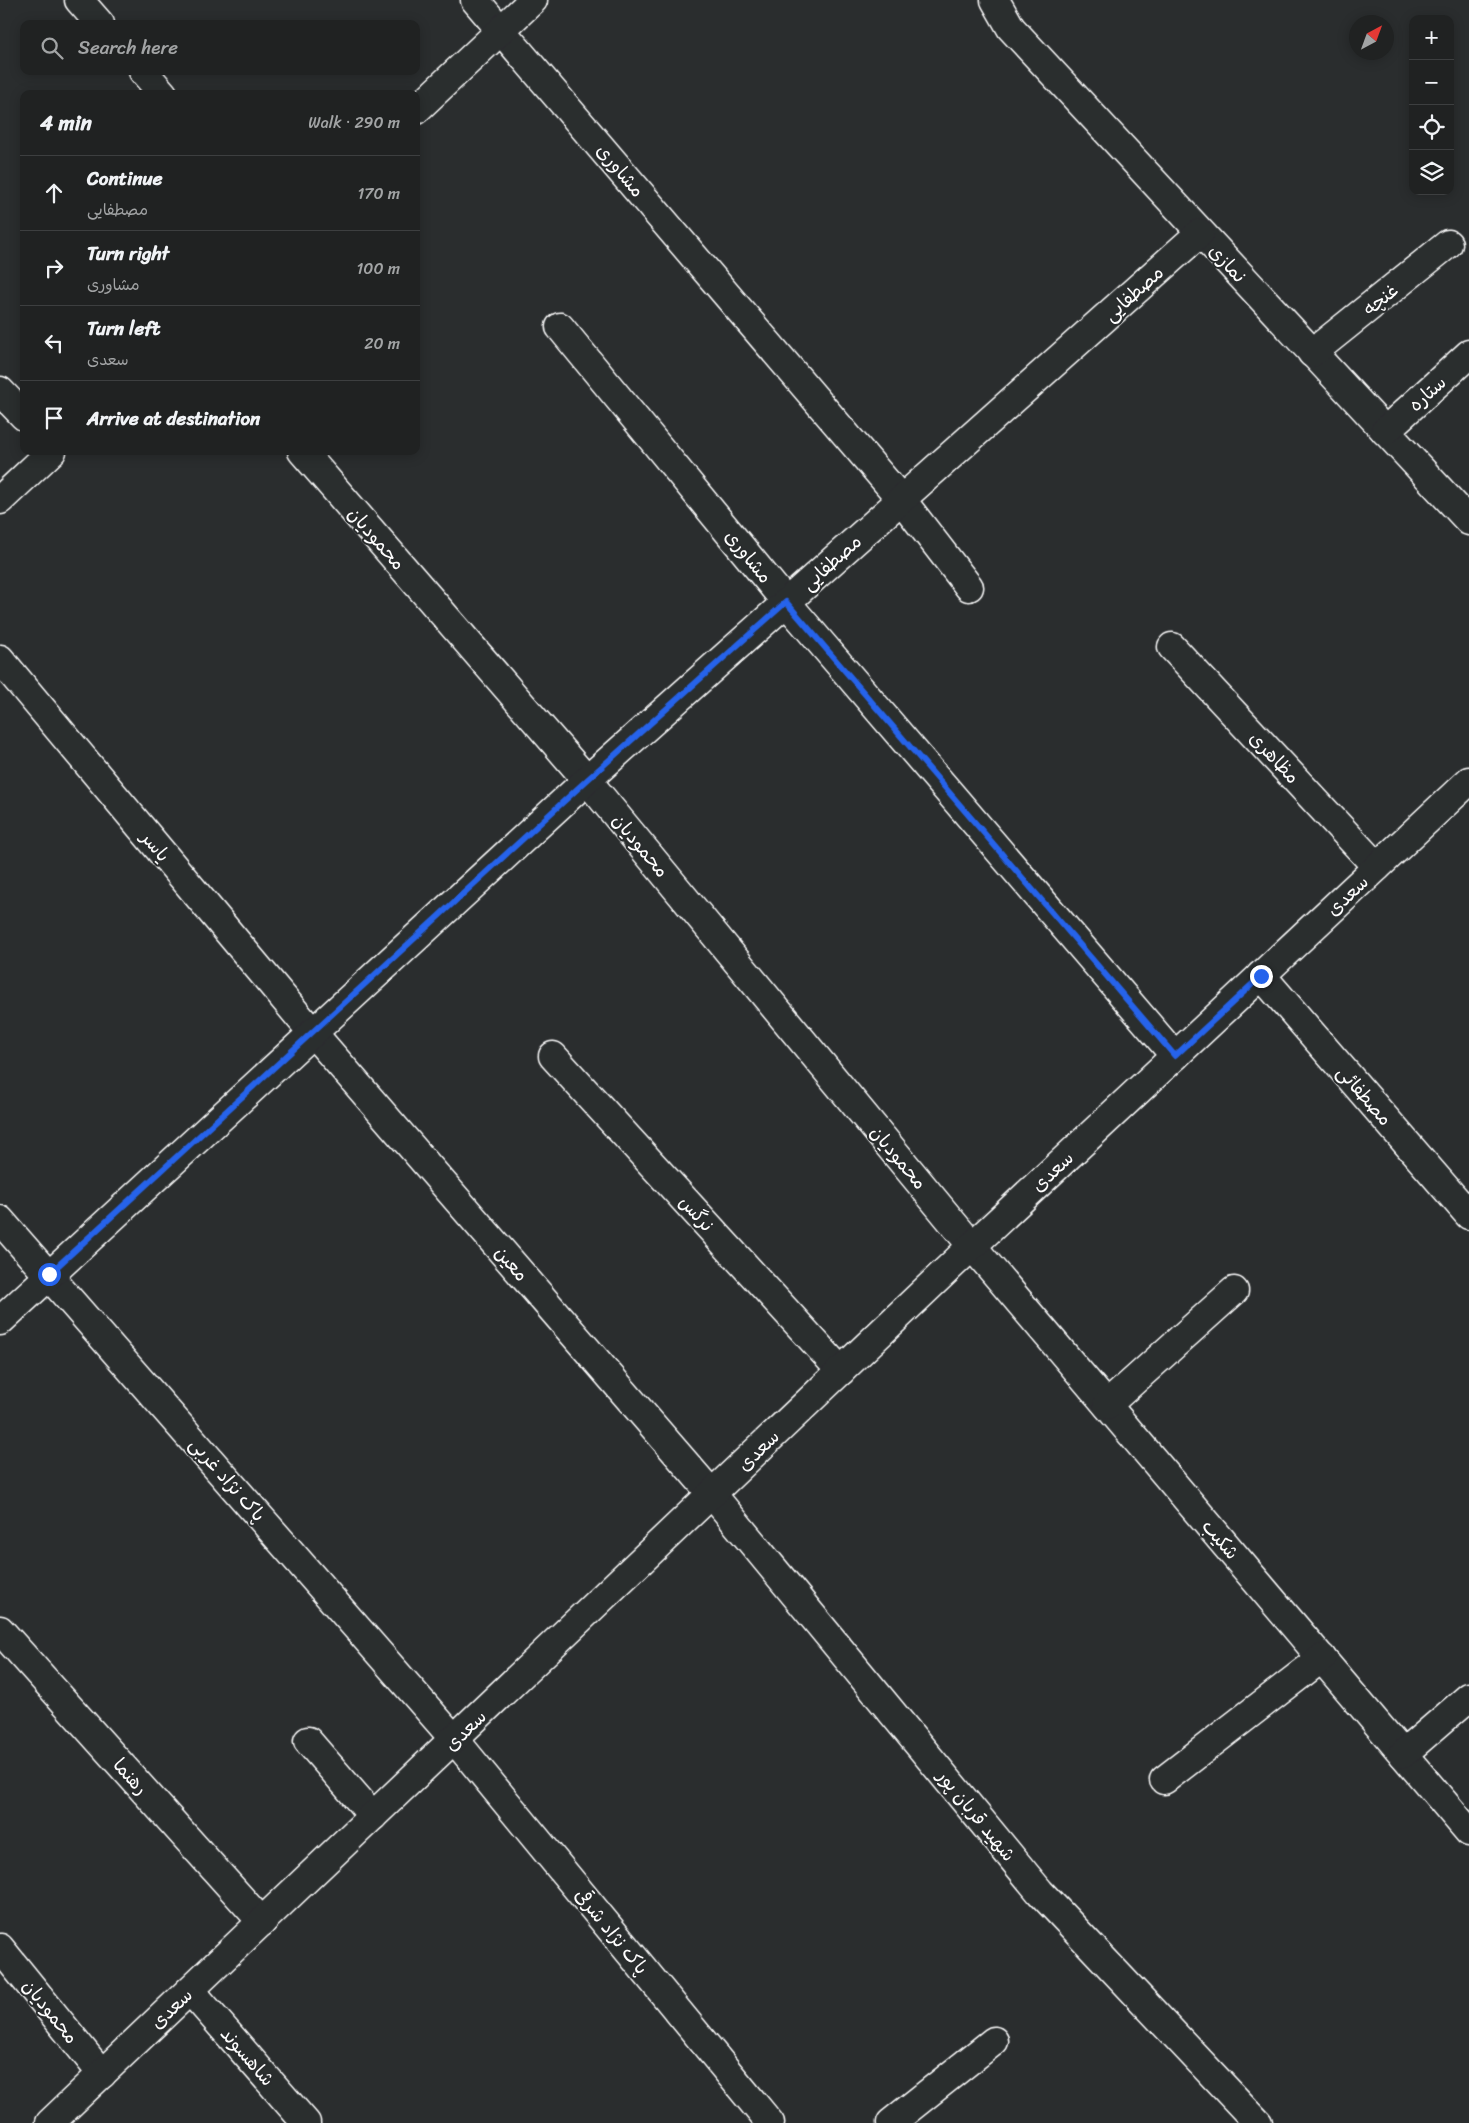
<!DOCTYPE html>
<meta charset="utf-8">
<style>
body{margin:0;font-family:Sriracha,"Playpen Sans Arabic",sans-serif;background:#2d2f2f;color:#f1f3f6}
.controls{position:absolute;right:15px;top:15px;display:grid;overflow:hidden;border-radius:10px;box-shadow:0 2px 12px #0003}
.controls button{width:45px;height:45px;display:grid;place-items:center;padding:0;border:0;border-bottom:1px solid #3d3f40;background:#202222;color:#f1f3f6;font:25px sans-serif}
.compass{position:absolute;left:1349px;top:15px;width:45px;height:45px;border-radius:50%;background:#202222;box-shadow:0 2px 12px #0003;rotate:41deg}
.stop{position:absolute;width:15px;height:15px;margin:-11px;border:4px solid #2563eb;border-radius:50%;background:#fff}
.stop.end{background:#2563eb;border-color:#fff;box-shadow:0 1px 5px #0008}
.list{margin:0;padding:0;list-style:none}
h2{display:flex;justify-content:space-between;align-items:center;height:65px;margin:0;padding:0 20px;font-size:21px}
h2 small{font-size:16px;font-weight:400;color:#a2a4a5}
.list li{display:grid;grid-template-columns:32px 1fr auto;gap:15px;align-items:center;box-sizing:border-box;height:75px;padding:0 20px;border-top:1px solid #3d3f40}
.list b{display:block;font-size:19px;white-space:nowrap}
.list p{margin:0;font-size:16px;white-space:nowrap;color:#a2a4a5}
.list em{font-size:16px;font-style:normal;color:#a2a4a5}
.icon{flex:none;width:28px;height:28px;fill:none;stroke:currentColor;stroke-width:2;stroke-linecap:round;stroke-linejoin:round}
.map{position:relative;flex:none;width:1469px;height:2123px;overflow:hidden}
.search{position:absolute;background:#202222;box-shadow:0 2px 12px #0003;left:20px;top:20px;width:400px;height:55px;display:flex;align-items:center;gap:12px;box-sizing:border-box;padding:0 18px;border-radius:10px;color:#a2a4a5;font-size:19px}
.panel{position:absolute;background:#202222;box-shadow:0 2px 12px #0003;left:20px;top:90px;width:400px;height:365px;border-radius:10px}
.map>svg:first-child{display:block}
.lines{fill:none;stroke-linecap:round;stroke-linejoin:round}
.minor-casing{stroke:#fff;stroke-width:31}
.minor{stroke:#2a2d2e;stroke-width:28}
.route{stroke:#2563eb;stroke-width:6}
.labels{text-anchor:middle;stroke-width:4;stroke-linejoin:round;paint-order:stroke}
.street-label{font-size:19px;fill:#fff;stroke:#2a2d2e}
</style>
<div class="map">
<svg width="1469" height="2123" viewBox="0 0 1469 2123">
<rect width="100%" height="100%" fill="#2a2d2e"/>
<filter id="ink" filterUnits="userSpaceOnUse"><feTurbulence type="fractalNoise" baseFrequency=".02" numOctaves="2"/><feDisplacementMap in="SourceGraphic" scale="10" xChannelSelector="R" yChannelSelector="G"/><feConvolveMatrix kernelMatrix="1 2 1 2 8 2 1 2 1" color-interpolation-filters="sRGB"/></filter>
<g filter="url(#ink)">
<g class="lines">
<defs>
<g id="minor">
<path d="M 79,0 L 100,24"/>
<path d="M 475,0 L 901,499 L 969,587"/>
<path d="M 995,0 L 1011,28 L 1469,521"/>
<path d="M 143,71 L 163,94"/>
<path d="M 416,110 L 533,0"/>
<path d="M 560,327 L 786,602 L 1175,1056"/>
<path d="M 1312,353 L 1448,244"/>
<path d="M 0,391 L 24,416"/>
<path d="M 1385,431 L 1469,354"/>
<path d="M 302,451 L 587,780 L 972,1246 L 1469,1832"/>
<path d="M 0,500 L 52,451"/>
<path d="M 1172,647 L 1377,867"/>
<path d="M 0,659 L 312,1032 L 712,1494 L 1040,1892 L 1258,2123"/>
<path d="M 1261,975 L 1469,1215"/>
<path d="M 553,1056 L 841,1371"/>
<path d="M 0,1220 L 455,1740 L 770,2123"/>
<path d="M 0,1321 L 587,780 L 1200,233"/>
<path d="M 1107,1405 L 1234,1291"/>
<path d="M 0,1630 L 262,1922"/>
<path d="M 308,1741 L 373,1816"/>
<path d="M 1403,1754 L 1469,1697"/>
<path d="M 1164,1780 L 1322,1658"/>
<path d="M 0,1948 L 102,2074"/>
<path d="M 190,1990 L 306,2123"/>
<path d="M 50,2123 L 972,1246 L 1469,781"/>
<path d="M 891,2123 L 994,2041"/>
</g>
</defs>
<use href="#minor" class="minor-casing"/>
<use href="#minor" class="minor"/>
</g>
</g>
<g class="lines" filter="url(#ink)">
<path class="route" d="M 49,1274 L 587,780 L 786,602 L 1175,1056 L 1261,976"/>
</g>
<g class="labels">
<g class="street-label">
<text transform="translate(621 170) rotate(50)" y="7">مشاوری</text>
<text transform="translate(1228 263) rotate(47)" y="7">نمازی</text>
<text transform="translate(1133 293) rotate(-42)" y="7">مصطفایی</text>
<text transform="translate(1380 299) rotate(-39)" y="7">غنچه</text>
<text transform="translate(1427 393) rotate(-42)" y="7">ستاره</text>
<text transform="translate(377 538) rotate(49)" y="7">محمودیان</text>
<text transform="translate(749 556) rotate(51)" y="7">مشاوری</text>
<text transform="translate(831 562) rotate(-42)" y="7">مصطفایی</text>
<text transform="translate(1275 757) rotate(47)" y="7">مظاهری</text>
<text transform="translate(641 845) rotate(50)" y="7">محمودیان</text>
<text transform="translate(156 846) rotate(50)" y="7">یاسر</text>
<text transform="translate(1347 895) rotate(-43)" y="7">سعدی</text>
<text transform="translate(1365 1095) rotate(49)" y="7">مصطفائی</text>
<text transform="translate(899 1157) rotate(50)" y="7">محمودیان</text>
<text transform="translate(1052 1171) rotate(-43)" y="7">سعدی</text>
<text transform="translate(697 1213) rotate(48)" y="7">نرگس</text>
<text transform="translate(512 1263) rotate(49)" y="7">معین</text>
<text transform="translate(758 1450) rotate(-44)" y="7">سعدی</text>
<text transform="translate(228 1479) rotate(49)" y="7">پاک نژاد غربی</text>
<text transform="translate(1221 1539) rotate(50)" y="7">شکیب</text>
<text transform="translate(465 1730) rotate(-44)" y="7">سعدی</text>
<text transform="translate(131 1776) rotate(48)" y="7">رهنما</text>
<text transform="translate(977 1815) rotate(51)" y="7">شهید قربان پور</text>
<text transform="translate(612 1931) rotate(51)" y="7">پاک نژاد شرقی</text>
<text transform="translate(171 2008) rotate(-43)" y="7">سعدی</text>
<text transform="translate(51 2011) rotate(51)" y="7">محمودیان</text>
<text transform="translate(248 2056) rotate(49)" y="7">شاهسوند</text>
</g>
</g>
</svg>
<div class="controls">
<button>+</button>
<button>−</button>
<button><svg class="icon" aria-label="locate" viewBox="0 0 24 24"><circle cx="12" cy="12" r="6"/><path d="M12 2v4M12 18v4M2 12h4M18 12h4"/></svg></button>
<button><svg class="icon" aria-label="layers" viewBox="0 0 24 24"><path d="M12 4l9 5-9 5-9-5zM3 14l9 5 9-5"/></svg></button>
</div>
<svg class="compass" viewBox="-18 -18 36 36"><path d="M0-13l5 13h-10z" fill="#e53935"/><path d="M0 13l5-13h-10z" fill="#a2a4a5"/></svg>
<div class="stop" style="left:49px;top:1274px"></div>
<div class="stop end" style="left:1261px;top:976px"></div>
<div class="search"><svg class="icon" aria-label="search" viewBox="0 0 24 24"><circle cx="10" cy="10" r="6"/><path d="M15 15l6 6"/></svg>Search here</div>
<section class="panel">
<h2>4 min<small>Walk · 290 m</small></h2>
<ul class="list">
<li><svg class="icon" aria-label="ahead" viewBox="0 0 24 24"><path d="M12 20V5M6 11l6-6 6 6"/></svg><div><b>Continue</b><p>مصطفایی</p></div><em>170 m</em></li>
<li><svg class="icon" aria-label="right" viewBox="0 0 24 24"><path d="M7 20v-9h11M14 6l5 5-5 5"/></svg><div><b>Turn right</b><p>مشاوری</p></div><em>100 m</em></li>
<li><svg class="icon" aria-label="left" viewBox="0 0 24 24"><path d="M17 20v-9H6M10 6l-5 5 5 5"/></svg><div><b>Turn left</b><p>سعدی</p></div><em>20 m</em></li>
<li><svg class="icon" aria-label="arrive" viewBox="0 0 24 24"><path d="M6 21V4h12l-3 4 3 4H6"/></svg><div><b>Arrive at destination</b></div></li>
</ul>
</section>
</div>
